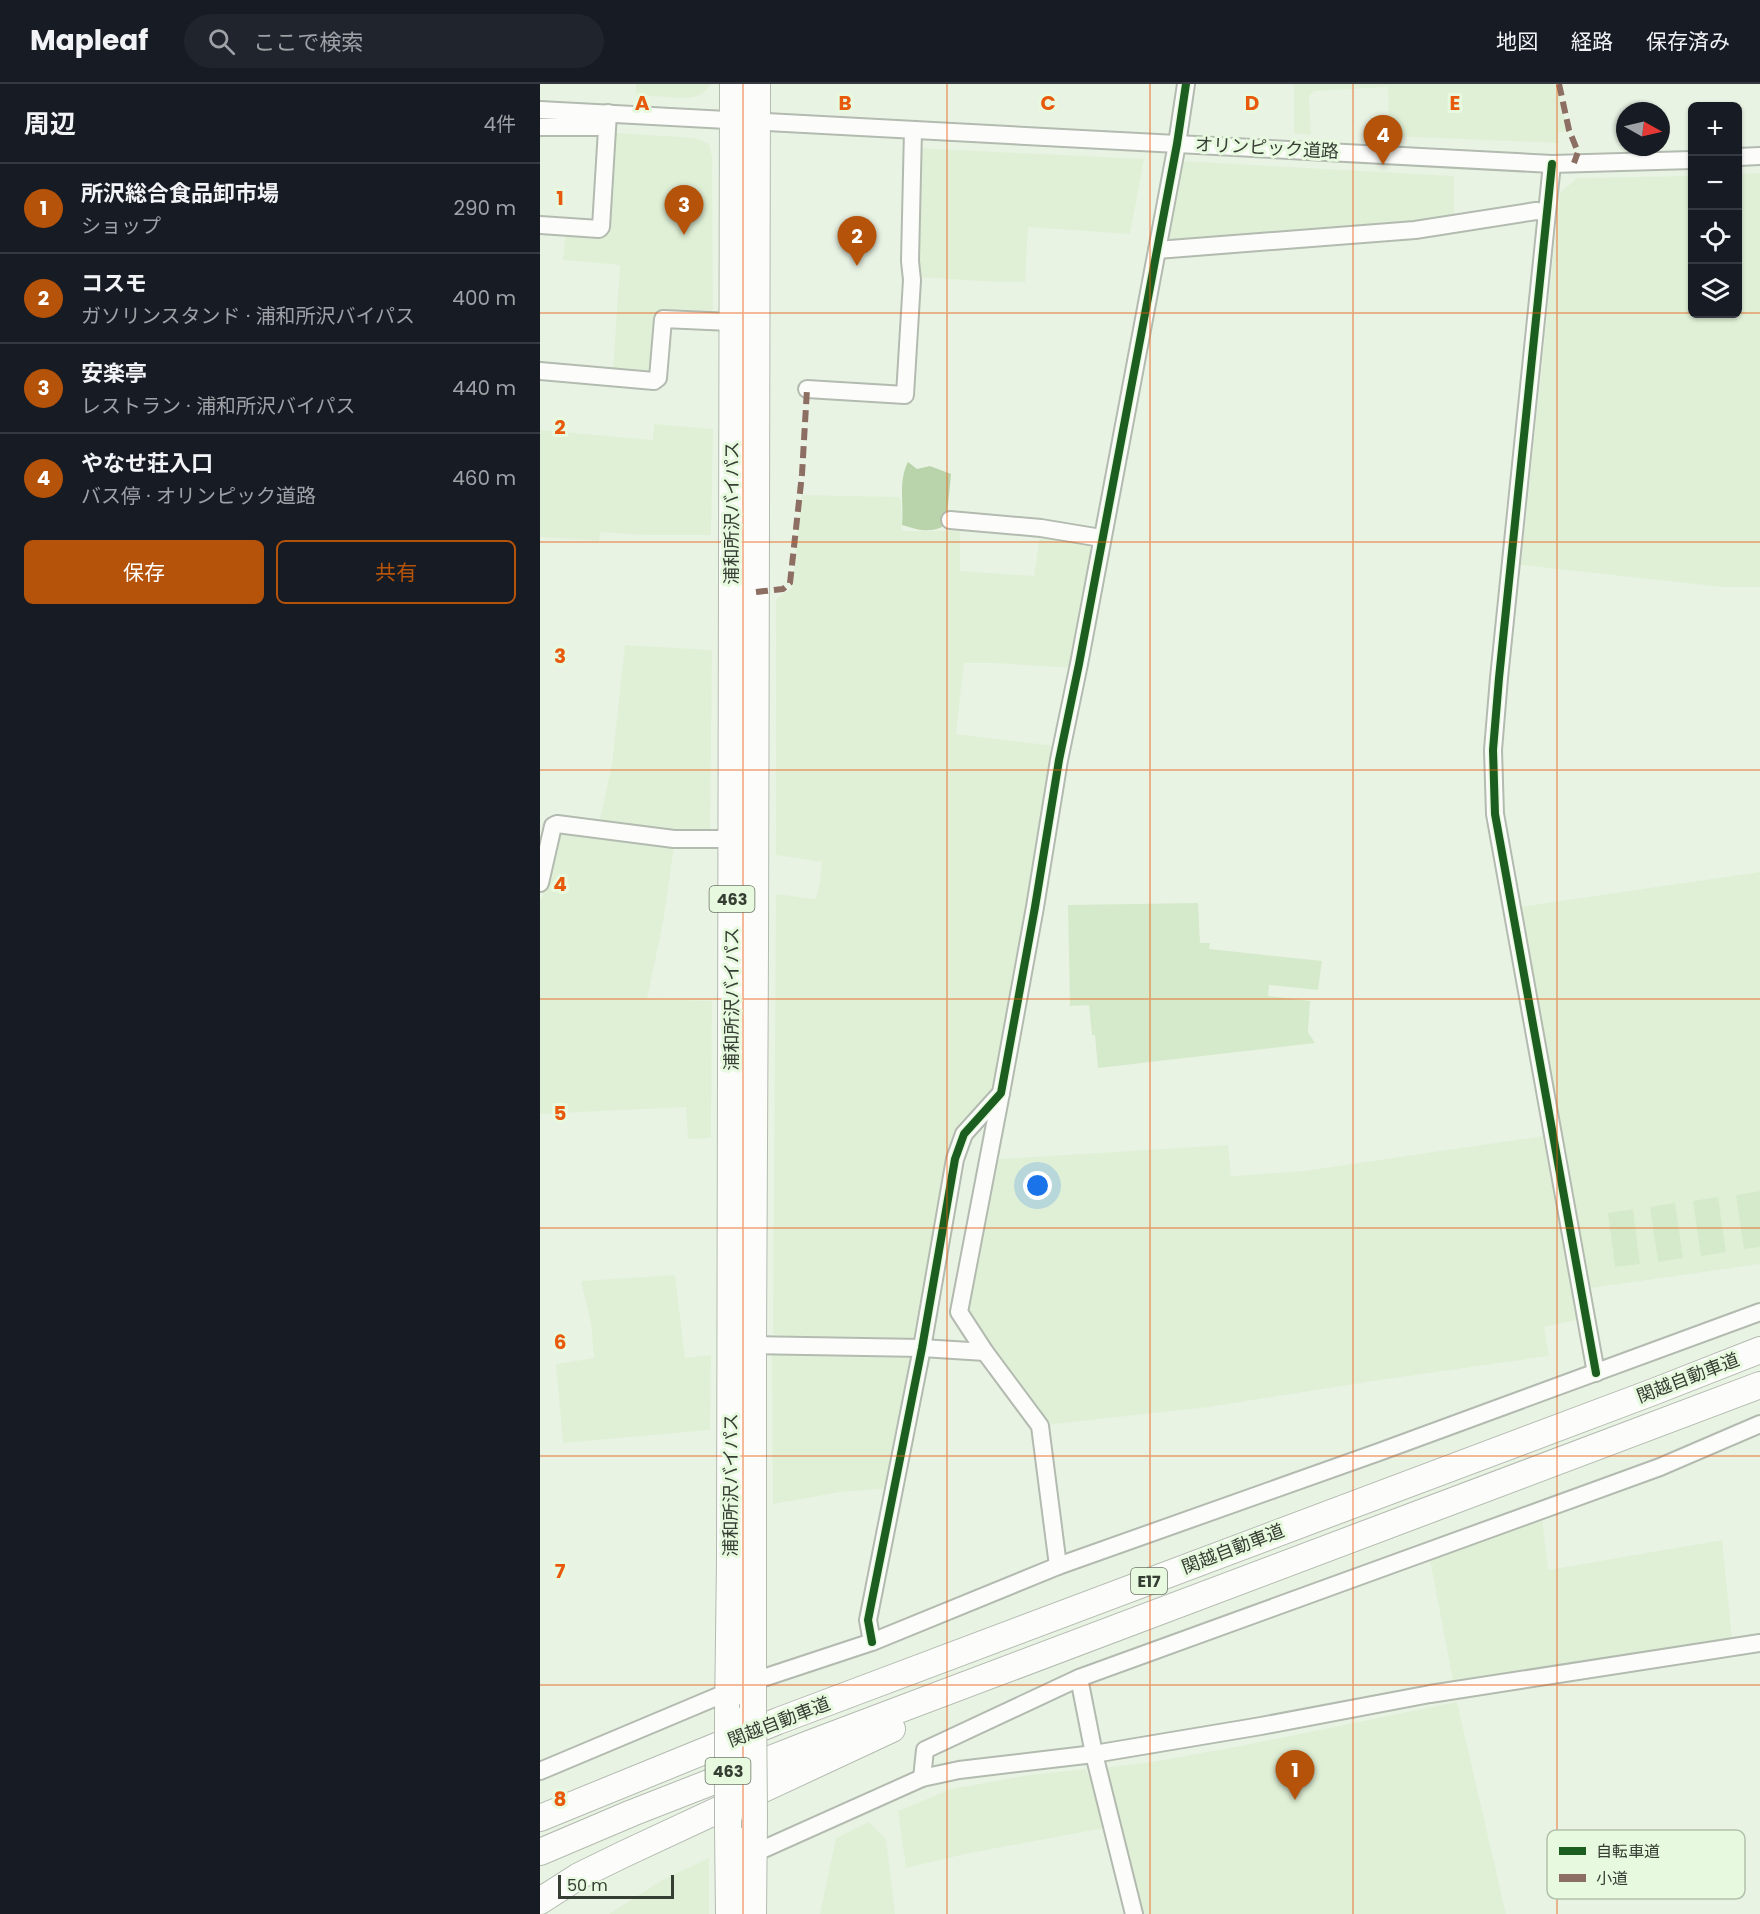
<!DOCTYPE html>
<html lang="ja">
<meta charset="utf-8">
<style>
body{margin:0;font-family:Poppins,"Noto Sans JP",sans-serif;background:#20242c;color:#f1f3f6}
.controls{position:absolute;right:18px;top:18px;display:grid;overflow:hidden;border-radius:9px;box-shadow:0 2px 4px #0004}
.controls button{width:54px;height:54px;display:grid;place-items:center;padding:0;border:0;border-bottom:2px solid #363941;background:#171b24;color:#f1f3f6;font:30px sans-serif}
.compass{position:absolute;left:1076px;top:18px;width:54px;height:54px;border-radius:50%;background:#171b24;box-shadow:0 2px 4px #0004;rotate:98deg}
.scale{position:absolute;left:18px;bottom:15px;width:116px;box-sizing:border-box;padding-left:6px;border:3px solid #363d33;border-top:0;font-size:16px;line-height:21px;white-space:nowrap;color:#363d33;-webkit-text-stroke:4px #e7f9de;paint-order:stroke}
.you{position:absolute;left:498px;top:1102px;width:21px;height:21px;margin:-15px;border:4px solid #fff;border-radius:50%;background:#1a73e8;box-shadow:0 0 0 9px #1a73e833}
.badge{display:grid;place-items:center;width:39px;height:39px;border-radius:50%;background:#b45309;color:#fff;font-size:20px;font-weight:700}
.pin{position:absolute;translate:-50% -50px;filter:drop-shadow(0 2px 3px #0008)}
.pin::after{content:'';position:absolute;top:32px;width:21px;height:18px;background:inherit;clip-path:polygon(0 0,100% 0,50% 100%)}
.list{margin:0;padding:0;list-style:none}
h2{display:flex;justify-content:space-between;align-items:center;height:78px;margin:0;padding:0 24px;font-size:26px}
h2 small{font-size:20px;font-weight:400;color:#9ea1a6}
.list li{display:grid;grid-template-columns:39px 1fr auto;gap:18px;align-items:center;box-sizing:border-box;height:90px;padding:0 24px;border-top:2px solid #363941}
.list b{display:block;font-size:22px;white-space:nowrap}
.list p{margin:0;font-size:20px;white-space:nowrap;color:#9ea1a6}
.list em{font-size:20px;font-style:normal;color:#9ea1a6}
.actions{display:flex;gap:12px;padding:18px 24px}
.actions a{flex:1;padding:14px 0;border:2px solid #b45309;border-radius:9px;text-align:center;font-size:21px;color:#b45309}
.actions .main{background:#b45309;color:#fff}
.icon{flex:none;width:33px;height:33px;fill:none;stroke:currentColor;stroke-width:2;stroke-linecap:round;stroke-linejoin:round}
.map{position:relative;flex:none;width:1220px;height:1830px;overflow:hidden}
header{display:flex;align-items:center;gap:36px;box-sizing:border-box;height:84px;padding:0 30px;background:#171b24;border-bottom:2px solid #363941}
header strong{font-size:28px}
nav{display:flex;gap:33px;margin-inline-start:auto;font-size:21px}
.search{width:420px;height:54px;background:#20242c;display:flex;align-items:center;gap:15px;box-sizing:border-box;padding:0 21px;border-radius:33px;color:#9ea1a6;font-size:22px}
main{display:flex}
aside{flex:1;background:#171b24}
.map>svg:first-child{display:block}
.built{fill:#e0f0d7}
.green{fill:#d5eacb}
.forest{fill:#b9d4ab}
.lines{fill:none;stroke-linecap:round;stroke-linejoin:round}
.minor-casing{stroke:#b3baaf;stroke-width:20}
.highway-casing{stroke:#b3baaf;stroke-width:28}
.minor{stroke:#fcfdfb;stroke-width:16}
.highway{stroke:#fcfdfb;stroke-width:26}
.highway-bridge-casing{stroke:#b3baaf;stroke-width:28;stroke-linecap:butt}
.highway-bridge{stroke:#fcfdfb;stroke-width:26}
.quiet{stroke:#8d6e63;stroke-width:6;stroke-dasharray:12 6;stroke-linecap:butt}
.cycleway-casing{stroke:#e7f9de;stroke-width:11}
.cycleway{stroke:#1b5e20;stroke-width:8}
.grid{fill:none;stroke:#e8590c;stroke-width:1.5;stroke-opacity:0.55}
.labels{text-anchor:middle;stroke-width:6;stroke-linejoin:round;paint-order:stroke}
.shield{fill:#e7f9de;stroke:#6b7566;stroke-width:1.5}
.shield-label{font-size:16px;font-weight:bold;fill:#363d33}
.street-label{font-size:18px;fill:#363d33;stroke:#e7f9de}
.key{fill:#e7f9de;stroke:#b2c1ab;stroke-width:1.5}
.key-label{font-size:16px;fill:#363d33}
.grid-label{font-size:20px;text-anchor:middle;font-weight:bold;fill:#e8590c;stroke:#e7f9de;stroke-width:6;stroke-linejoin:round;paint-order:stroke}
</style>
<header>
<strong>Mapleaf</strong>
<div class="search"><svg class="icon" aria-label="search" viewBox="0 0 24 24"><circle cx="10" cy="10" r="6"/><path d="M15 15l6 6"/></svg>ここで検索</div>
<nav><a>地図</a><a>経路</a><a>保存済み</a></nav>
</header>
<main>
<aside>
<h2>周辺<small>4件</small></h2>
<ul class="list">
<li><span class="badge">1</span><div><b>所沢総合食品卸市場</b><p>ショップ</p></div><em>290 m</em></li>
<li><span class="badge">2</span><div><b>コスモ</b><p>ガソリンスタンド · 浦和所沢バイパス</p></div><em>400 m</em></li>
<li><span class="badge">3</span><div><b>安楽亭</b><p>レストラン · 浦和所沢バイパス</p></div><em>440 m</em></li>
<li><span class="badge">4</span><div><b>やなせ荘入口</b><p>バス停 · オリンピック道路</p></div><em>460 m</em></li>
</ul>
<div class="actions"><a class="main">保存</a><a>共有</a></div>
</aside>
<div class="map">
<svg width="1220" height="1830" viewBox="0 0 1220 1830">
<rect width="100%" height="100%" fill="#e9f3e4"/>
<g class="built">
<path d="M 96,0 L 171,0 L 163,9 L 154,13 L 142,14 L 96,11 Z"/>
<path d="M 754,0 L 1017,0 L 1027,47 L 1017,49 L 1019,59 L 849,52 L 848,3 L 774,7 L 769,12 L 771,51 L 754,49 Z"/>
<path d="M 77,49 L 155,54 L 169,60 L 172,73 L 173,225 L 165,231 L 119,227 L 116,232 L 111,287 L 106,292 L 73,288 L 80,181 L 23,176 L 26,147 L 66,151 L 71,54 Z"/>
<path d="M 377,64 L 604,75 L 590,150 L 488,143 L 485,198 L 456,198 L 376,193 Z"/>
<path d="M 641,77 L 914,92 L 914,134 L 631,160 L 625,156 Z"/>
<path d="M 1220,89 L 1220,503 L 1182,503 L 981,481 L 1020,109 L 1037,94 L 1152,92 L 1152,230 L 1198,230 L 1198,90 Z"/>
<path d="M 114,340 L 173,345 L 171,451 L 104,451 L 60,448 L 59,457 L 0,453 L 0,346 L 113,356 Z"/>
<path d="M 262,411 L 359,413 L 361,417 L 362,447 L 420,447 L 420,487 L 494,492 L 500,450 L 551,458 L 555,464 L 535,584 L 452,579 L 424,579 L 416,650 L 515,662 L 454,1006 L 422,1045 L 379,1252 L 374,1259 L 284,1258 L 233,1250 L 236,810 L 276,815 L 280,798 L 282,778 L 236,771 L 236,515 L 252,504 Z"/>
<path d="M 85,561 L 172,566 L 170,749 L 135,750 L 59,740 L 72,680 Z"/>
<path d="M 21,746 L 134,763 L 123,839 L 107,915 L 172,917 L 171,1054 L 148,1055 L 146,1023 L 0,1030 L 0,814 L 2,814 L 16,749 Z"/>
<path d="M 1220,788 L 1220,1180 L 1051,1204 L 978,823 Z"/>
<path d="M 1003,1052 L 1037,1236 L 1004,1243 L 1009,1272 L 840,1296 L 669,1323 L 505,1341 L 429,1225 L 459,1075 L 688,1061 L 691,1092 L 764,1087 Z"/>
<path d="M 135,1191 L 145,1274 L 171,1271 L 170,1346 L 23,1359 L 16,1280 L 54,1274 L 51,1239 L 41,1197 Z"/>
<path d="M 232,1271 L 374,1274 L 351,1404 L 301,1408 L 233,1420 Z"/>
<path d="M 1002,1432 L 1008,1486 L 1182,1456 L 1192,1554 L 913,1597 L 890,1476 Z"/>
<path d="M 917,1618 L 966,1830 L 598,1830 L 562,1684 L 612,1678 L 690,1664 Z"/>
<path d="M 545,1685 L 554,1700 L 564,1744 L 425,1770 L 366,1784 L 358,1727 L 411,1705 L 490,1691 Z"/>
<path d="M 329,1738 L 346,1756 L 355,1830 L 280,1830 L 296,1754 Z"/>
<path d="M 169,1774 L 169,1830 L 69,1830 L 124,1795 Z"/>
</g>
<g class="green">
<path d="M 658,819 L 660,859 L 670,859 L 669,865 L 782,877 L 778,906 L 729,901 L 728,912 L 770,917 L 768,948 L 775,959 L 558,984 L 555,951 L 552,951 L 549,921 L 530,922 L 528,821 Z"/>
<path d="M 1220,1107 L 1220,1163 L 1204,1165 L 1196,1111 Z"/>
<path d="M 1178,1113 L 1186,1168 L 1161,1172 L 1153,1117 Z"/>
<path d="M 1135,1119 L 1143,1174 L 1118,1178 L 1110,1123 Z"/>
<path d="M 1093,1125 L 1100,1180 L 1075,1183 L 1068,1129 Z"/>
</g>
<path class="forest" d="M 368,378 L 377,385 L 390,382 L 411,390 L 406,441 C 390,450 379,446 362,441 C 364,420 358,397 368,378 Z"/>
<g class="lines">
<defs>
<g id="minor">
<path d="M 0,26 L 1012,80 L 1152,76"/>
<path d="M 0,43 L 67,43"/>
<path d="M 1198,73 L 1220,72"/>
<path d="M 1012,80 L 959,594 L 953,666 L 955,730 L 1056,1289"/>
<path d="M 0,141 L 59,145 L 61,143 L 68,29"/>
<path d="M 617,166 L 875,146 L 996,127 L 1007,128"/>
<path d="M 0,287 L 114,297 L 118,294 L 123,235 L 191,238"/>
<path d="M 267,305 L 365,311 L 372,196 L 370,177 L 373,46"/>
<path d="M 410,436 L 501,444 L 561,454"/>
<path d="M 0,799 L 13,742 L 17,740 L 134,755 L 192,755"/>
<path d="M 461,1009 L 419,1228 L 445,1268 L 500,1342 L 518,1482"/>
<path d="M 213,1261 L 382,1264 L 445,1268"/>
<path d="M 332,1558 L 328,1536 L 382,1264 L 415,1075 L 424,1050 L 461,1009 L 495,823 L 519,676 L 539,580 L 637,60 L 646,0"/>
<path d="M 539,1594 L 554,1670 L 594,1830"/>
<path d="M 214,1597 L 332,1558 L 518,1482 L 839,1368 L 1220,1228"/>
<path d="M 0,1687 L 188,1608"/>
<path d="M 382,1694 L 385,1666 L 539,1594 L 1120,1383 L 1220,1340"/>
<path d="M 208,1772 L 382,1694 L 419,1686 L 554,1670 L 721,1642 L 890,1610 L 1220,1559"/>
</g>
<g id="highway">
<path d="M 213,1620 L 213,1261 L 215,863 L 217,0"/>
<path d="M 188,1630 L 190,1477 L 193,0"/>
<path d="M 0,1734 L 238,1637 L 1113,1308 L 1220,1266"/>
<path d="M 188,1744 L 189,1830"/>
<path d="M 0,1768 L 92,1729 L 271,1659 L 1220,1301"/>
<path d="M 0,1817 L 39,1792 L 84,1770 L 352,1645"/>
<path d="M 213,1830 L 214,1732"/>
</g>
</defs>
<use href="#minor" class="minor-casing"/>
<use href="#highway" class="highway-casing"/>
<use href="#minor" class="minor"/>
<use href="#highway" class="highway"/>
<defs>
<g id="highway-bridge">
<path d="M 213,1620 L 214,1732"/>
<path d="M 188,1744 L 188,1630"/>
</g>
</defs>
<use href="#highway-bridge" class="highway-bridge-casing"/>
<use href="#highway-bridge" class="highway-bridge"/>
<g class="quiet">
<path d="M 1019,0 L 1029,46 L 1038,68 L 1034,79"/>
<path d="M 216,508 L 243,505 L 250,499 L 262,390 L 267,305"/>
</g>
<defs>
<g id="cycleway">
<path d="M 1012,80 L 959,594 L 953,666 L 955,730 L 1056,1289"/>
<path d="M 332,1558 L 328,1536 L 382,1264 L 415,1075 L 424,1050 L 461,1009 L 495,823 L 519,676 L 539,580 L 637,60 L 646,0"/>
</g>
</defs>
<use href="#cycleway" class="cycleway-casing"/>
<use href="#cycleway" class="cycleway"/>
</g>
<path class="grid" d="M 203,0 L 203,1830M 407,0 L 407,1830M 610,0 L 610,1830M 813,0 L 813,1830M 1017,0 L 1017,1830M 0,229 L 1152,229M 1198,229 L 1220,229M 0,458 L 1220,458M 0,686 L 1220,686M 0,915 L 1220,915M 0,1144 L 1220,1144M 0,1372 L 1220,1372M 0,1601 L 1220,1601"/>
<g class="labels">
<g class="shield">
<rect x="169.5" y="802" width="45" height="26" rx="4.5"/>
<rect x="591" y="1484" width="36" height="26" rx="4.5"/>
<rect x="165.5" y="1674" width="45" height="26" rx="4.5"/>
</g>
<g class="shield-label">
<text x="192" y="821">463</text>
<text x="609" y="1503">E17</text>
<text x="188" y="1693">463</text>
</g>
<g class="street-label">
<text transform="translate(727 64) rotate(3)" y="6">オリンピック道路</text>
<text transform="translate(192 429) rotate(-90)" y="6">浦和所沢バイパス</text>
<text transform="translate(192 915) rotate(-90)" y="6">浦和所沢バイパス</text>
<text transform="translate(1148 1294) rotate(-21)" y="6">関越自動車道</text>
<text transform="translate(191 1401) rotate(-90)" y="6">浦和所沢バイパス</text>
<text transform="translate(693 1465) rotate(-21)" y="6">関越自動車道</text>
<text transform="translate(239 1638) rotate(-21)" y="6">関越自動車道</text>
</g>
</g>
<rect x="1007" y="1746" width="198" height="69" rx="9" class="key"/>
<rect x="1019" y="1763" width="27" height="8" fill="#1b5e20"/>
<rect x="1019" y="1790" width="27" height="8" fill="#8d6e63"/>
<g class="key-label">
<text x="1056" y="1773">自転車道</text>
<text x="1056" y="1800">小道</text>
</g>
<g class="grid-label">
<text x="102" y="26">A</text>
<text x="305" y="26">B</text>
<text x="508" y="26">C</text>
<text x="712" y="26">D</text>
<text x="915" y="26">E</text>
<text x="20" y="121">1</text>
<text x="20" y="350">2</text>
<text x="20" y="579">3</text>
<text x="20" y="807">4</text>
<text x="20" y="1036">5</text>
<text x="20" y="1265">6</text>
<text x="20" y="1494">7</text>
<text x="20" y="1722">8</text>
</g>
</svg>
<div class="controls">
<button>+</button>
<button>−</button>
<button><svg class="icon" aria-label="locate" viewBox="0 0 24 24"><circle cx="12" cy="12" r="6"/><path d="M12 2v4M12 18v4M2 12h4M18 12h4"/></svg></button>
<button><svg class="icon" aria-label="layers" viewBox="0 0 24 24"><path d="M12 4l9 5-9 5-9-5zM3 14l9 5 9-5"/></svg></button>
</div>
<svg class="compass" viewBox="-18 -18 36 36"><path d="M0-13l5 13h-10z" fill="#e53935"/><path d="M0 13l5-13h-10z" fill="#9ea1a6"/></svg>
<div class="scale">50 m</div>
<div class="you"></div>
<div class="pin badge" style="left:755px;top:1716px">1</div>
<div class="pin badge" style="left:317px;top:182px">2</div>
<div class="pin badge" style="left:144px;top:151px">3</div>
<div class="pin badge" style="left:843px;top:81px">4</div>
</div>
</main>
